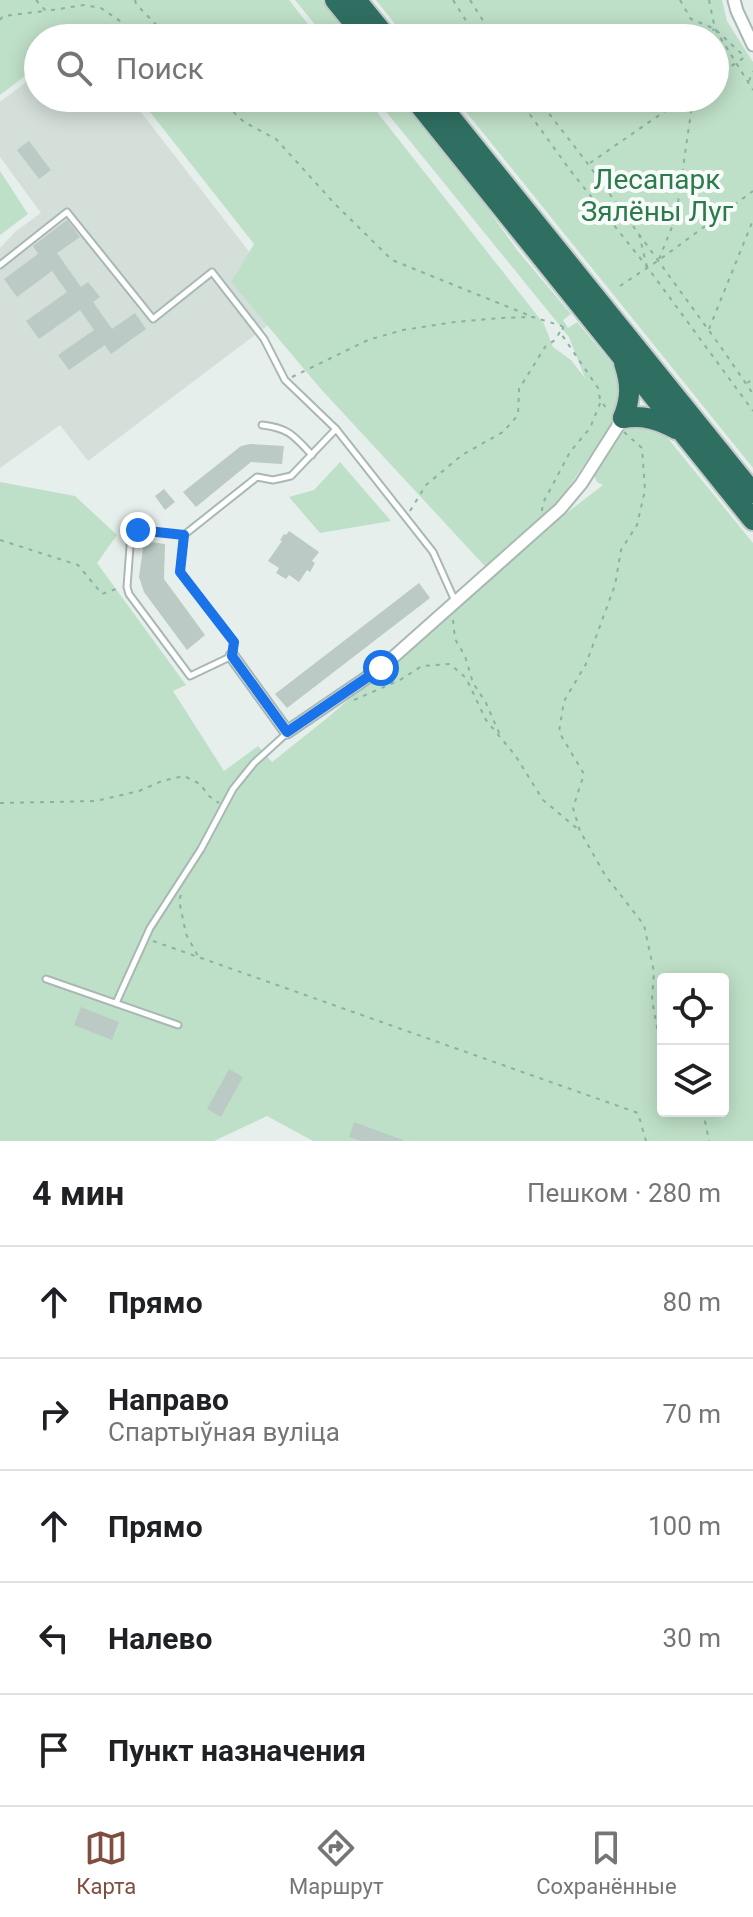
<!DOCTYPE html>
<html lang="ru">
<meta charset="utf-8">
<style>
body{margin:0;font-family:Roboto,sans-serif;background:#f2f2f2;color:#202124}
.controls{position:absolute;right:24px;bottom:24px;display:grid;overflow:hidden;border-radius:8px;box-shadow:0 4px 20px #0003}
.controls button{width:72px;height:72px;display:grid;place-items:center;padding:0;border:0;border-bottom:2px solid #e0e0e0;background:#fff;color:#202124;font:40px sans-serif}
.stop{position:absolute;width:24px;height:24px;margin:-18px;border:6px solid #1a73e8;border-radius:50%;background:#fff}
.stop.end{background:#1a73e8;border-color:#fff;box-shadow:0 2px 8px #0008}
.list{margin:0;padding:0;list-style:none}
h2{display:flex;justify-content:space-between;align-items:center;height:104px;margin:0;padding:0 32px;font-size:34px}
h2 small{font-size:26px;font-weight:400;color:#757577}
.list li{display:grid;grid-template-columns:52px 1fr auto;gap:24px;align-items:center;box-sizing:border-box;height:112px;padding:0 32px;border-top:2px solid #e0e0e0}
.list b{display:block;font-size:30px;white-space:nowrap}
.list p{margin:0;font-size:26px;white-space:nowrap;color:#757577}
.list em{font-size:26px;font-style:normal;color:#757577}
.icon{flex:none;width:44px;height:44px;fill:none;stroke:currentColor;stroke-width:2;stroke-linecap:round;stroke-linejoin:round}
.map{position:relative;flex:none;width:753px;height:1141px;overflow:hidden}
.search{position:absolute;background:#fff;box-shadow:0 4px 20px #0003;left:24px;right:24px;top:24px;height:88px;display:flex;align-items:center;gap:20px;box-sizing:border-box;padding:0 28px;border-radius:44px;color:#757577;font-size:30px}
.sheet{height:664px;background:#fff}
nav{display:flex;justify-content:space-around;align-items:center;box-sizing:border-box;height:112px;border-top:2px solid #e0e0e0;background:#fff;font-size:22px;color:#757577}
nav a{display:grid;justify-items:center;gap:4px}
nav .on{color:#7f4e3f}
.map>svg:first-child{display:block}
.built{fill:#d4dfda}
.green{fill:#bfe0c8;fill-rule:evenodd}
.building{fill:#bbcac4}
.lines{fill:none;stroke-linecap:round;stroke-linejoin:round}
.lane-casing{stroke:#a8b8b2;stroke-width:9}
.street-casing{stroke:#a8b8b2;stroke-width:15}
.highway-casing{stroke:#c2cac8;stroke-width:24}
.path{stroke:#86b3a5;stroke-width:2;stroke-dasharray:4 6;stroke-linecap:butt}
.lane{stroke:#fff;stroke-width:5}
.street{stroke:#fff;stroke-width:11}
.highway{stroke:#2f6f62;stroke-width:20}
.route{stroke:#1a73e8;stroke-width:10}
.labels{text-anchor:middle;stroke-width:8;stroke-linejoin:round;paint-order:stroke}
.park-label{font-size:28px;fill:#2d7a4b;stroke:#f7fbf9}
</style>
<div class="map">
<svg width="753" height="1141" viewBox="0 0 753 1141">
<rect width="100%" height="100%" fill="#e6efeb"/>
<path class="built" d="M 38,73 L 38,98 L 130,98 L 292,307 L 88,461 L 60,425 L 0,468 L 0,248 L 16,231 L 41,213 L 0,157 L 0,102 Z"/>
<g class="green">
<path d="M 0,0 L 289,0 L 319,38 L 92,38 L 86,31 L 76,38 L 38,38 L 38,66 L 0,95 Z"/>
<path d="M 295,0 L 322,0 L 352,38 L 326,38 Z"/>
<path d="M 376,0 L 722,0 L 727,21 L 753,62 L 753,468 L 455,98 L 715,98 L 715,38 L 406,38 Z"/>
<path d="M 139,98 L 366,98 L 544,324 L 553,347 L 571,360 L 585,378 L 569,337 L 375,98 L 401,98 L 475,191 L 517,250 L 571,314 L 563,320 L 568,328 L 577,322 L 614,366 L 622,388 L 618,414 L 551,514 L 564,515 L 603,485 L 597,482 L 593,474 L 625,425 C 641,422 654,425 666,436 L 753,543 L 753,1141 L 313,1141 L 267,1116 L 214,1141 L 0,1141 L 0,482 L 75,496 L 117,535 L 97,563 L 186,685 L 173,691 L 224,771 L 258,746 L 272,762 L 326,719 L 493,575 L 320,388 L 231,282 L 254,244 ZM 663,979 L 723,979 L 723,1111 L 663,1111 Z"/>
<path d="M 0,171 L 28,214 L 0,235 Z"/>
<path d="M 340,462 L 391,521 L 320,533 L 289,497 L 314,490 Z"/>
</g>
<g class="building">
<path d="M 29,141 L 51,170 L 39,179 L 17,150 Z"/>
<path d="M 67,220 L 80,237 L 57,253 L 81,287 L 88,282 L 100,297 L 93,302 L 112,329 L 135,313 L 146,329 L 111,354 L 105,345 L 69,370 L 58,355 L 94,330 L 80,310 L 39,339 L 26,321 L 67,292 L 52,271 L 17,297 L 4,279 L 38,254 L 33,246 Z"/>
<path d="M 250,444 L 284,446 L 282,464 L 251,462 L 196,507 L 183,492 L 241,446 Z"/>
<path d="M 164,489 L 175,502 L 165,510 L 155,496 Z"/>
<path d="M 289,531 L 319,552 L 312,561 L 315,563 L 310,572 L 307,570 L 299,582 L 289,575 L 286,579 L 276,573 L 279,568 L 268,561 L 282,541 L 280,540 L 284,534 L 286,535 Z"/>
<path d="M 144,541 L 165,544 L 164,579 L 205,635 L 187,650 L 144,592 L 139,577 Z"/>
<path d="M 419,583 L 430,598 L 287,708 L 275,694 Z"/>
<path d="M 81,1007 L 119,1022 L 112,1040 L 74,1025 Z"/>
<path d="M 229,1069 L 243,1077 L 221,1117 L 207,1109 Z"/>
<path d="M 354,1122 L 403,1140 L 403,1141 L 361,1141 L 349,1137 Z"/>
</g>
<g class="lines">
<defs>
<g id="lane">
<path d="M 0,265 L 67,212 L 153,319 L 212,272 L 264,339 L 285,380 L 336,429 L 433,552 L 455,601"/>
<path d="M 262,425 C 289,428 294,436 312,455"/>
<path d="M 184,535 L 180,572 L 234,642 L 232,656 L 190,676 L 129,594 L 127,587 L 131,533 L 138,530 L 184,535 L 257,477 L 273,480 L 291,476 L 336,429"/>
<path d="M 46,979 L 178,1025"/>
<path d="M 116,1003 L 150,928 L 201,849 L 233,789 L 254,763 L 287,733"/>
</g>
<g id="street">
<path d="M 734,0 L 737,11 L 753,45"/>
<path d="M 232,656 L 287,732 L 381,668 L 560,509 L 581,484 L 623,418"/>
</g>
<g id="highway">
<path d="M 335,0 L 366,38"/>
<path d="M 356,0 L 387,38"/>
<path d="M 414,98 L 753,520"/>
<path d="M 435,98 L 753,493"/>
<path d="M 623,418 C 631,398 631,384 624,363"/>
<path d="M 623,418 C 643,415 658,419 676,429"/>
</g>
</defs>
<use href="#lane" class="lane-casing"/>
<use href="#street" class="street-casing"/>
<use href="#highway" class="highway-casing"/>
<g class="path">
<path d="M 36,0 L 46,11 L 84,5 L 101,8 L 145,38"/>
<path d="M 135,0 L 136,4 L 169,38"/>
<path d="M 453,0 L 477,38"/>
<path d="M 470,0 L 494,38"/>
<path d="M 680,0 L 691,19 L 715,29 L 745,57"/>
<path d="M 709,0 L 715,29 L 753,90"/>
<path d="M 0,20 L 3,16 L 45,11"/>
<path d="M 706,38 L 714,29"/>
<path d="M 715,77 L 745,57"/>
<path d="M 749,81 L 753,71"/>
<path d="M 219,98 L 244,122 L 276,139 L 334,203 L 392,260 L 533,317"/>
<path d="M 518,98 L 570,170 L 648,268 L 753,411"/>
<path d="M 537,98 L 588,164 L 723,350 L 753,394"/>
<path d="M 590,163 L 684,98"/>
<path d="M 639,234 L 647,267"/>
<path d="M 659,259 L 676,217 L 693,98"/>
<path d="M 620,286 L 659,260 L 753,191"/>
<path d="M 563,326 L 562,335 L 598,388 L 600,399 L 608,411"/>
<path d="M 709,329 L 753,220"/>
<path d="M 292,377 L 368,340 L 403,330 L 455,322 L 501,318 L 533,317 L 562,326"/>
<path d="M 747,383 L 753,379"/>
<path d="M 624,432 L 642,448 L 645,490 L 637,525 L 621,550 L 615,585 L 586,664 L 564,701 L 559,732 L 584,774 L 573,808 L 580,831 L 605,875 L 644,925 L 654,972 L 652,1000 L 659,1038 L 663,1042"/>
<path d="M 410,511 L 426,485 L 462,455 L 503,432 L 518,415 L 519,389 L 545,347 L 555,340 L 563,327"/>
<path d="M 542,511 L 543,503 L 570,452 L 590,428 L 601,401"/>
<path d="M 0,540 L 78,565 L 102,594 L 116,589"/>
<path d="M 453,620 L 455,639 L 465,656 L 473,683 L 486,703 L 500,735"/>
<path d="M 354,700 L 400,680 L 422,666 L 450,664 L 466,678 L 486,720 L 515,755 L 543,800 L 579,830"/>
<path d="M 0,803 L 96,801 L 139,791 L 162,781 L 184,776 L 200,784 L 209,796 L 219,803"/>
<path d="M 181,895 L 179,900 L 186,934 L 198,956"/>
<path d="M 153,941 L 638,1113 L 646,1141"/>
<path d="M 703,1111 L 709,1141"/>
</g>
<use href="#lane" class="lane"/>
<use href="#street" class="street"/>
<use href="#highway" class="highway"/>
</g>
<g class="lines">
<path class="route" d="M 138,530 L 184,535 L 180,572 L 234,642 L 232,656 L 287,732 L 381,668"/>
</g>
<g class="labels">
<g class="park-label">
<text x="657" y="189">Лесапарк<tspan x="657" dy="32">Зялёны Луг</tspan></text>
</g>
</g>
</svg>
<div class="controls">
<button><svg class="icon" aria-label="locate" viewBox="0 0 24 24"><circle cx="12" cy="12" r="6"/><path d="M12 2v4M12 18v4M2 12h4M18 12h4"/></svg></button>
<button><svg class="icon" aria-label="layers" viewBox="0 0 24 24"><path d="M12 4l9 5-9 5-9-5zM3 14l9 5 9-5"/></svg></button>
</div>
<div class="stop" style="left:381px;top:668px"></div>
<div class="stop end" style="left:138px;top:530px"></div>
<div class="search"><svg class="icon" aria-label="search" viewBox="0 0 24 24"><circle cx="10" cy="10" r="6"/><path d="M15 15l6 6"/></svg>Поиск</div>
</div>
<section class="sheet">
<h2>4 мин<small>Пешком · 280 m</small></h2>
<ul class="list">
<li><svg class="icon" aria-label="ahead" viewBox="0 0 24 24"><path d="M12 20V5M6 11l6-6 6 6"/></svg><div><b>Прямо</b></div><em>80 m</em></li>
<li><svg class="icon" aria-label="right" viewBox="0 0 24 24"><path d="M7 20v-9h11M14 6l5 5-5 5"/></svg><div><b>Направо</b><p>Спартыўная вуліца</p></div><em>70 m</em></li>
<li><svg class="icon" aria-label="ahead" viewBox="0 0 24 24"><path d="M12 20V5M6 11l6-6 6 6"/></svg><div><b>Прямо</b></div><em>100 m</em></li>
<li><svg class="icon" aria-label="left" viewBox="0 0 24 24"><path d="M17 20v-9H6M10 6l-5 5 5 5"/></svg><div><b>Налево</b></div><em>30 m</em></li>
<li><svg class="icon" aria-label="arrive" viewBox="0 0 24 24"><path d="M6 21V4h12l-3 4 3 4H6"/></svg><div><b>Пункт назначения</b></div></li>
</ul>
</section>
<nav>
<a class="on"><svg class="icon" aria-label="map" viewBox="0 0 24 24"><path d="M3 6l6-2 6 2 6-2v14l-6 2-6-2-6 2zM9 4v14M15 6v14"/></svg>Карта</a>
<a><svg class="icon" aria-label="directions" viewBox="0 0 24 24"><path d="M12 3l9 9-9 9-9-9zM9 14v-3h6M13 9l2 2-2 2"/></svg>Маршрут</a>
<a><svg class="icon" aria-label="saved" viewBox="0 0 24 24"><path d="M7 4h10v16l-5-4-5 4z"/></svg>Сохранённые</a>
</nav>
